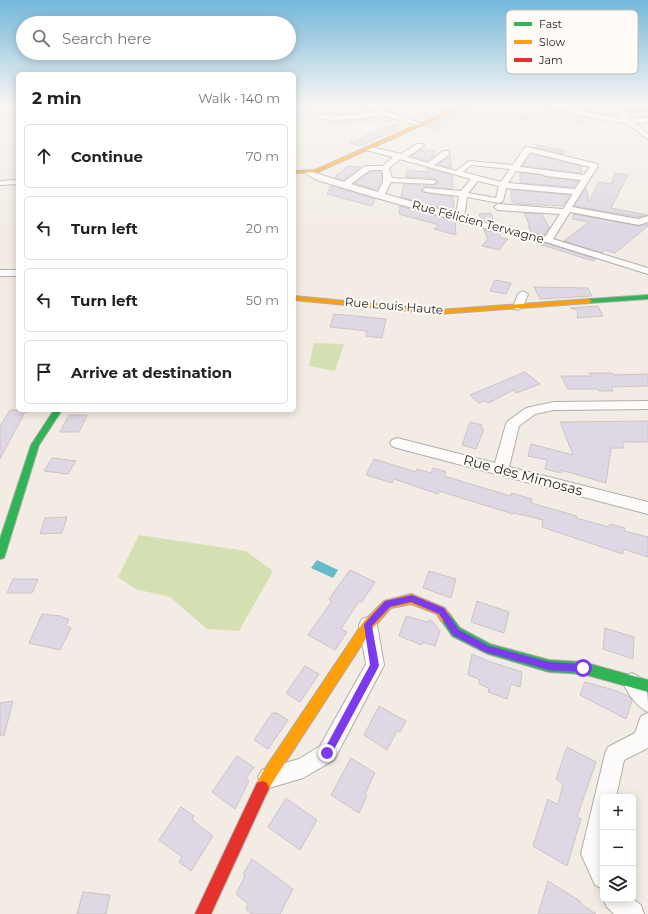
<!DOCTYPE html>
<meta charset="utf-8">
<style>
body{margin:0;font-family:Montserrat,sans-serif;background:#f6f6f6;color:#222}
.controls{position:absolute;right:12px;bottom:12px;display:grid;overflow:hidden;border-radius:6px;box-shadow:0 2px 10px #0003}
.controls button{width:36px;height:36px;display:grid;place-items:center;padding:0;border:0;border-bottom:1px solid #e0e0e0;background:#fff;color:#222;font:20px sans-serif}
.stop{position:absolute;width:12px;height:12px;margin:-9px;border:3px solid #7c3aed;border-radius:50%;background:#fff}
.stop.end{background:#7c3aed;border-color:#fff;box-shadow:0 1px 4px #0008}
.list{margin:0;padding:0;list-style:none}
h2{display:flex;justify-content:space-between;align-items:center;height:52px;margin:0;padding:0 16px;font-size:17px}
h2 small{font-size:13px;font-weight:400;color:#767676}
.list li{display:grid;grid-template-columns:26px 1fr auto;gap:12px;align-items:center;box-sizing:border-box;height:64px;margin:0 8px 8px;padding:0 8px;border:1px solid #e0e0e0;border-radius:6px}
.list b{display:block;font-size:15px;white-space:nowrap}
.list em{font-size:13px;font-style:normal;color:#767676}
.icon{flex:none;width:22px;height:22px;fill:none;stroke:currentColor;stroke-width:2;stroke-linecap:round;stroke-linejoin:round}
.map{position:relative;flex:none;width:648px;height:914px;overflow:hidden}
.search{position:absolute;background:#fff;box-shadow:0 2px 10px #0003;left:16px;top:16px;width:280px;height:44px;display:flex;align-items:center;gap:10px;box-sizing:border-box;padding:0 14px;border-radius:22px;color:#767676;font-size:15px}
.panel{position:absolute;background:#fff;box-shadow:0 2px 10px #0003;left:16px;top:72px;width:280px;height:340px;border-radius:6px}
.map>svg:first-child{display:block}
.green{fill:#d5e0b2}
.water{fill:#65bcc8}
.building{fill:#dfd7e3;stroke:#c9c6c5}
.lines{fill:none;stroke-linecap:round;stroke-linejoin:round}
.street-casing{stroke:#b1ada8;stroke-width:2}
.fast-casing{stroke:#b1ada8;stroke-width:2}
.slow-casing{stroke:#b1ada8;stroke-width:2}
.jam-casing{stroke:#b1ada8;stroke-width:2}
.street{fill:#fdfcfb;fill-rule:evenodd}
.fast{fill:#30b455;fill-rule:evenodd}
.slow{fill:#ff9f0a;fill-rule:evenodd}
.jam{fill:#e5322d;fill-rule:evenodd}
.route{fill:#7c3aed}
.labels{text-anchor:middle;stroke-width:4;stroke-linejoin:round;paint-order:stroke}
.far-street-label{font-size:12px;fill:#2b2823;stroke:#fffbf6}
.street-label{font-size:14px;fill:#2b2823;stroke:#fffbf6}
.key{fill:#fffbf6;stroke:#bfbcb7;stroke-width:1}
.key-label{font-size:11px;fill:#2b2823}
</style>
<div class="map">
<svg width="648" height="914" viewBox="0 0 648 914">
<rect width="100%" height="100%" fill="#f2ece5"/>
<g class="green">
<path d="M 625,106 L 648,108 L 648,116 L 642,120 L 634,121 L 627,113 L 624,107 Z"/>
<path d="M 314,343 L 344,344 L 335,371 L 309,366 Z"/>
<path d="M 139,535 L 246,551 L 273,571 L 239,631 L 207,629 L 170,597 L 135,589 L 118,577 Z"/>
</g>
<path class="water" d="M 317,560 L 338,570 L 333,578 L 311,568 Z"/>
<g class="building">
<path d="M 302,103 L 364,103 L 373,111 L 333,115 L 302,106 Z"/>
<path d="M 376,103 L 404,103 L 400,115 L 386,111 Z"/>
<path d="M 422,103 L 458,103 L 418,121 Z"/>
<path d="M 475,103 L 531,103 L 527,120 L 486,111 L 471,117 L 464,115 L 436,129 L 426,127 Z"/>
<path d="M 534,103 L 546,103 L 548,107 L 595,119 L 573,125 L 581,118 L 534,110 Z"/>
<path d="M 561,103 L 581,104 L 613,114 L 610,115 L 586,111 Z"/>
<path d="M 383,117 L 395,120 L 334,123 L 334,121 Z"/>
<path d="M 398,124 L 396,130 L 360,146 L 350,143 L 368,136 L 366,135 Z"/>
<path d="M 537,145 L 566,151 L 563,154 L 535,147 Z"/>
<path d="M 421,150 L 435,151 L 434,156 L 428,161 L 411,156 Z"/>
<path d="M 531,154 L 580,166 L 582,173 L 523,166 Z"/>
<path d="M 448,158 L 451,158 L 451,168 L 438,164 Z"/>
<path d="M 347,166 L 361,167 L 344,180 L 335,178 L 338,173 L 340,174 Z"/>
<path d="M 427,168 L 452,175 L 453,189 L 426,187 L 421,191 L 426,193 L 453,197 L 454,212 L 401,197 L 404,184 L 433,186 L 438,183 L 438,181 L 433,178 L 406,177 L 407,170 L 428,172 Z"/>
<path d="M 370,172 L 382,172 L 382,178 L 377,190 L 354,183 Z"/>
<path d="M 520,173 L 542,175 L 546,177 L 578,181 L 574,187 L 520,183 Z"/>
<path d="M 615,173 L 628,175 L 611,208 L 647,215 L 638,217 L 574,206 L 586,188 L 589,202 L 599,182 L 611,184 Z"/>
<path d="M 331,186 L 375,199 L 372,206 L 327,194 Z"/>
<path d="M 511,190 L 515,190 L 570,195 L 563,206 L 520,204 L 512,202 Z"/>
<path d="M 400,206 L 455,221 L 456,235 L 434,229 L 439,225 L 399,214 Z"/>
<path d="M 491,213 L 495,224 L 481,220 L 479,214 Z"/>
<path d="M 524,213 L 542,214 L 549,228 L 544,235 L 531,232 L 528,226 L 530,226 Z"/>
<path d="M 574,214 L 639,226 L 648,224 L 648,226 L 615,253 L 605,250 L 602,253 L 564,241 L 589,222 L 572,219 Z"/>
<path d="M 484,230 L 499,233 L 501,238 L 508,239 L 499,250 L 482,246 L 488,239 Z"/>
<path d="M 535,241 L 546,243 L 596,259 L 593,261 L 536,243 Z"/>
<path d="M 495,280 L 511,283 L 506,294 L 490,291 Z"/>
<path d="M 534,287 L 588,288 L 592,296 L 540,299 Z"/>
<path d="M 598,306 L 603,316 L 577,318 L 578,310 L 570,308 Z"/>
<path d="M 334,314 L 386,319 L 382,338 L 366,336 L 367,331 L 330,327 Z"/>
<path d="M 525,372 L 540,384 L 516,393 L 513,390 L 489,403 L 485,401 L 479,403 L 470,395 Z"/>
<path d="M 589,373 L 612,373 L 614,375 L 648,374 L 648,386 L 611,387 L 613,391 L 599,391 L 597,389 L 568,389 L 561,376 L 591,376 Z"/>
<path d="M 10,410 L 26,410 L 0,459 L 0,426 Z"/>
<path d="M 69,415 L 87,415 L 79,432 L 60,432 Z"/>
<path d="M 648,421 L 648,442 L 622,442 L 624,448 L 611,448 L 606,483 L 561,470 L 561,473 L 545,469 L 547,460 L 528,456 L 531,444 L 573,455 L 560,422 Z"/>
<path d="M 470,422 L 482,425 L 481,429 L 484,429 L 476,449 L 462,445 Z"/>
<path d="M 52,458 L 76,461 L 68,474 L 44,471 Z"/>
<path d="M 374,459 L 416,472 L 417,469 L 431,473 L 433,468 L 446,472 L 444,476 L 487,489 L 511,496 L 511,493 L 532,499 L 531,503 L 577,516 L 576,518 L 609,527 L 610,524 L 625,528 L 624,531 L 648,537 L 648,557 L 623,549 L 623,554 L 542,527 L 543,520 L 514,513 L 513,514 L 439,491 L 438,494 L 394,479 L 392,483 L 366,475 Z"/>
<path d="M 67,517 L 62,533 L 40,534 L 45,518 Z"/>
<path d="M 350,570 L 375,582 L 362,602 L 359,601 L 341,629 L 347,632 L 335,650 L 308,635 L 332,601 L 329,599 Z"/>
<path d="M 429,571 L 456,579 L 451,598 L 423,588 Z"/>
<path d="M 13,579 L 38,579 L 32,593 L 7,593 Z"/>
<path d="M 477,601 L 509,612 L 504,633 L 471,622 Z"/>
<path d="M 42,614 L 61,616 L 61,617 L 69,619 L 66,626 L 71,628 L 60,650 L 29,643 Z"/>
<path d="M 406,616 L 427,622 L 429,620 L 433,622 L 440,631 L 435,646 L 423,642 L 422,645 L 399,636 Z"/>
<path d="M 605,628 L 634,637 L 633,659 L 603,649 Z"/>
<path d="M 472,654 L 488,661 L 522,672 L 520,687 L 511,684 L 507,699 L 488,692 L 489,688 L 479,684 L 479,679 L 468,675 Z"/>
<path d="M 305,666 L 319,674 L 300,702 L 286,693 Z"/>
<path d="M 585,682 L 617,691 L 630,697 L 632,701 L 626,719 L 580,695 Z"/>
<path d="M 13,701 L 4,736 L 0,735 L 0,703 Z"/>
<path d="M 379,706 L 406,721 L 400,732 L 397,731 L 387,750 L 364,735 Z"/>
<path d="M 272,713 L 277,713 L 288,720 L 268,749 L 254,740 Z"/>
<path d="M 567,747 L 596,762 L 577,817 L 581,819 L 567,866 L 533,846 L 548,799 L 558,805 L 563,784 L 556,779 Z"/>
<path d="M 237,756 L 254,767 L 246,778 L 249,781 L 235,809 L 212,792 Z"/>
<path d="M 351,758 L 375,773 L 365,794 L 367,796 L 359,813 L 331,795 Z"/>
<path d="M 286,798 L 317,820 L 300,850 L 268,827 Z"/>
<path d="M 181,807 L 194,816 L 192,820 L 213,836 L 191,871 L 179,862 L 182,857 L 159,840 Z"/>
<path d="M 252,859 L 293,889 L 280,914 L 252,914 L 246,910 L 248,904 L 236,894 L 245,876 L 243,874 Z"/>
<path d="M 548,881 L 580,901 L 581,904 L 596,914 L 538,914 Z"/>
<path d="M 83,892 L 110,895 L 106,914 L 77,914 Z"/>
</g>
<g class="lines">
<defs>
<g id="street">
<path d="M 6,103 L 18,104 L 18,108 L 7,104 Z"/>
<path d="M 365,103 L 373,103 L 385,112 L 423,124 L 420,126 L 383,115 L 355,119 L 333,120 L 319,118 L 294,111 L 294,107 L 321,115 L 333,117 L 377,112 Z"/>
<path d="M 548,103 L 555,103 L 586,112 L 622,119 L 610,103 L 648,104 L 648,108 L 618,106 L 630,119 L 648,118 L 648,122 L 635,123 L 648,134 L 648,139 L 626,123 L 599,119 L 548,106 Z"/>
<path d="M 417,144 L 423,144 L 424,146 L 407,157 L 428,163 L 443,151 L 449,151 L 449,155 L 434,165 L 456,171 L 469,161 L 513,165 L 525,147 L 528,147 L 597,164 L 598,166 L 572,207 L 638,219 L 648,216 L 648,222 L 639,225 L 570,212 L 553,239 L 648,268 L 648,274 L 546,242 L 491,230 L 377,198 L 317,180 L 305,173 L 309,171 L 344,182 L 365,166 L 383,166 L 393,157 L 366,150 L 366,146 L 401,154 ZM 530,152 L 590,167 L 584,175 L 520,167 ZM 400,159 L 471,179 L 461,191 L 426,188 L 422,190 L 426,192 L 459,196 L 456,214 L 385,194 L 391,182 L 433,184 L 437,182 L 433,180 L 392,178 L 389,168 ZM 471,165 L 510,169 L 501,182 L 463,172 ZM 370,170 L 382,170 L 383,172 L 383,182 L 378,192 L 351,184 ZM 516,171 L 542,174 L 546,176 L 581,180 L 575,189 L 508,183 ZM 478,181 L 499,186 L 496,198 L 468,193 ZM 506,188 L 573,194 L 563,209 L 498,204 L 494,207 L 498,210 L 560,214 L 545,237 L 496,226 L 464,217 L 467,197 L 499,203 L 503,201 Z"/>
<path d="M 18,180 L 18,184 L 0,185 L 0,181 Z"/>
<rect x="0" y="270" width="18" height="6"/>
<path d="M 523,291 L 528,294 L 523,307 L 518,310 L 514,309 L 513,307 L 518,294 Z"/>
<path d="M 648,401 L 648,409 L 554,410 L 535,414 L 519,426 L 509,467 L 648,502 L 648,514 L 397,448 L 392,446 L 390,443 L 392,440 L 397,438 L 495,463 L 506,424 L 508,421 L 526,408 L 554,402 Z"/>
<path d="M 368,617 L 374,619 L 377,625 L 384,665 L 334,760 L 303,778 L 269,788 L 262,784 L 258,777 L 262,770 L 299,759 L 320,746 L 366,664 L 359,625 L 362,619 Z"/>
<path d="M 632,673 C 648,680 648,694 648,712 C 637,707 627,693 623,682 L 625,676 Z"/>
<path d="M 648,713 L 648,748 L 624,760 L 616,797 L 603,797 L 603,889 L 595,885 L 581,854 L 605,754 L 608,747 L 635,733 L 641,716 Z"/>
<path d="M 603,899 L 633,899 L 641,905 L 644,914 L 614,914 L 607,907 Z"/>
</g>
<g id="fast">
<path d="M 648,295 L 648,299 L 589,303 L 586,301 L 589,299 Z"/>
<path d="M 54,410 L 62,410 L 39,445 L 5,555 L 4,558 L 0,559 L 0,539 L 31,445 Z"/>
<path d="M 445,612 L 449,613 L 460,628 L 490,644 L 549,660 L 583,662 L 648,680 L 648,692 L 583,674 L 549,672 L 488,654 L 452,636 L 439,617 L 441,613 Z"/>
</g>
<g id="slow">
<path d="M 466,103 L 472,103 L 318,172 L 294,173 L 294,171 L 315,170 Z"/>
<path d="M 294,296 L 439,310 L 589,299 L 592,301 L 589,303 L 439,314 L 294,300 Z"/>
<path d="M 411,594 L 445,608 L 451,617 L 449,621 L 445,622 L 441,621 L 437,614 L 411,604 L 391,608 L 372,629 L 272,783 L 267,793 L 262,795 L 257,793 L 255,788 L 262,773 L 364,621 L 384,601 Z"/>
</g>
<path id="jam" d="M 262,781 L 267,783 L 269,788 L 211,914 L 195,914 L 257,783 Z"/>
</defs>
<use href="#street" class="street-casing"/>
<use href="#fast" class="fast-casing"/>
<use href="#slow" class="slow-casing"/>
<use href="#jam" class="jam-casing"/>
<use href="#street" class="street"/>
<use href="#fast" class="fast"/>
<use href="#slow" class="slow"/>
<use href="#jam" class="jam"/>
</g>
<linearGradient id="sky" x2="0" y2="1"><stop stop-color="#73b7db"/><stop offset="0.45" stop-color="#f9f6f3"/><stop offset="1" stop-color="#f9f6f3" stop-opacity="0"/></linearGradient>
<rect width="648" height="231" fill="url(#sky)"/>
<path class="route" d="M 412,595 L 444,608 L 459,630 L 489,646 L 549,662 L 583,664 L 586,666 L 587,668 L 586,671 L 583,672 L 549,670 L 485,652 L 453,635 L 439,614 L 411,602 L 390,607 L 372,626 L 379,665 L 378,668 L 330,757 L 327,758 L 324,757 L 322,753 L 324,750 L 370,665 L 364,625 L 365,623 L 385,601 Z"/>
<g class="labels">
<g class="far-street-label">
<text transform="translate(478 222) rotate(15)" y="4">Rue Félicien Terwagne</text>
<text transform="translate(394 306) rotate(5)" y="4">Rue Louis Haute</text>
</g>
<g class="street-label">
<text transform="translate(523 475) rotate(15)" y="5">Rue des Mimosas</text>
</g>
</g>
<rect x="506" y="10" width="132" height="64" rx="6" class="key"/>
<rect x="514" y="22" width="18" height="4" fill="#30b455"/>
<rect x="514" y="40" width="18" height="4" fill="#ff9f0a"/>
<rect x="514" y="58" width="18" height="4" fill="#e5322d"/>
<g class="key-label">
<text x="539" y="28">Fast</text>
<text x="539" y="46">Slow</text>
<text x="539" y="64">Jam</text>
</g>
</svg>
<div class="controls">
<button>+</button>
<button>−</button>
<button><svg class="icon" aria-label="layers" viewBox="0 0 24 24"><path d="M12 4l9 5-9 5-9-5zM3 14l9 5 9-5"/></svg></button>
</div>
<div class="stop" style="left:583px;top:668px"></div>
<div class="stop end" style="left:327px;top:753px"></div>
<div class="search"><svg class="icon" aria-label="search" viewBox="0 0 24 24"><circle cx="10" cy="10" r="6"/><path d="M15 15l6 6"/></svg>Search here</div>
<section class="panel">
<h2>2 min<small>Walk · 140 m</small></h2>
<ul class="list">
<li><svg class="icon" aria-label="ahead" viewBox="0 0 24 24"><path d="M12 20V5M6 11l6-6 6 6"/></svg><div><b>Continue</b></div><em>70 m</em></li>
<li><svg class="icon" aria-label="left" viewBox="0 0 24 24"><path d="M17 20v-9H6M10 6l-5 5 5 5"/></svg><div><b>Turn left</b></div><em>20 m</em></li>
<li><svg class="icon" aria-label="left" viewBox="0 0 24 24"><path d="M17 20v-9H6M10 6l-5 5 5 5"/></svg><div><b>Turn left</b></div><em>50 m</em></li>
<li><svg class="icon" aria-label="arrive" viewBox="0 0 24 24"><path d="M6 21V4h12l-3 4 3 4H6"/></svg><div><b>Arrive at destination</b></div></li>
</ul>
</section>
</div>
